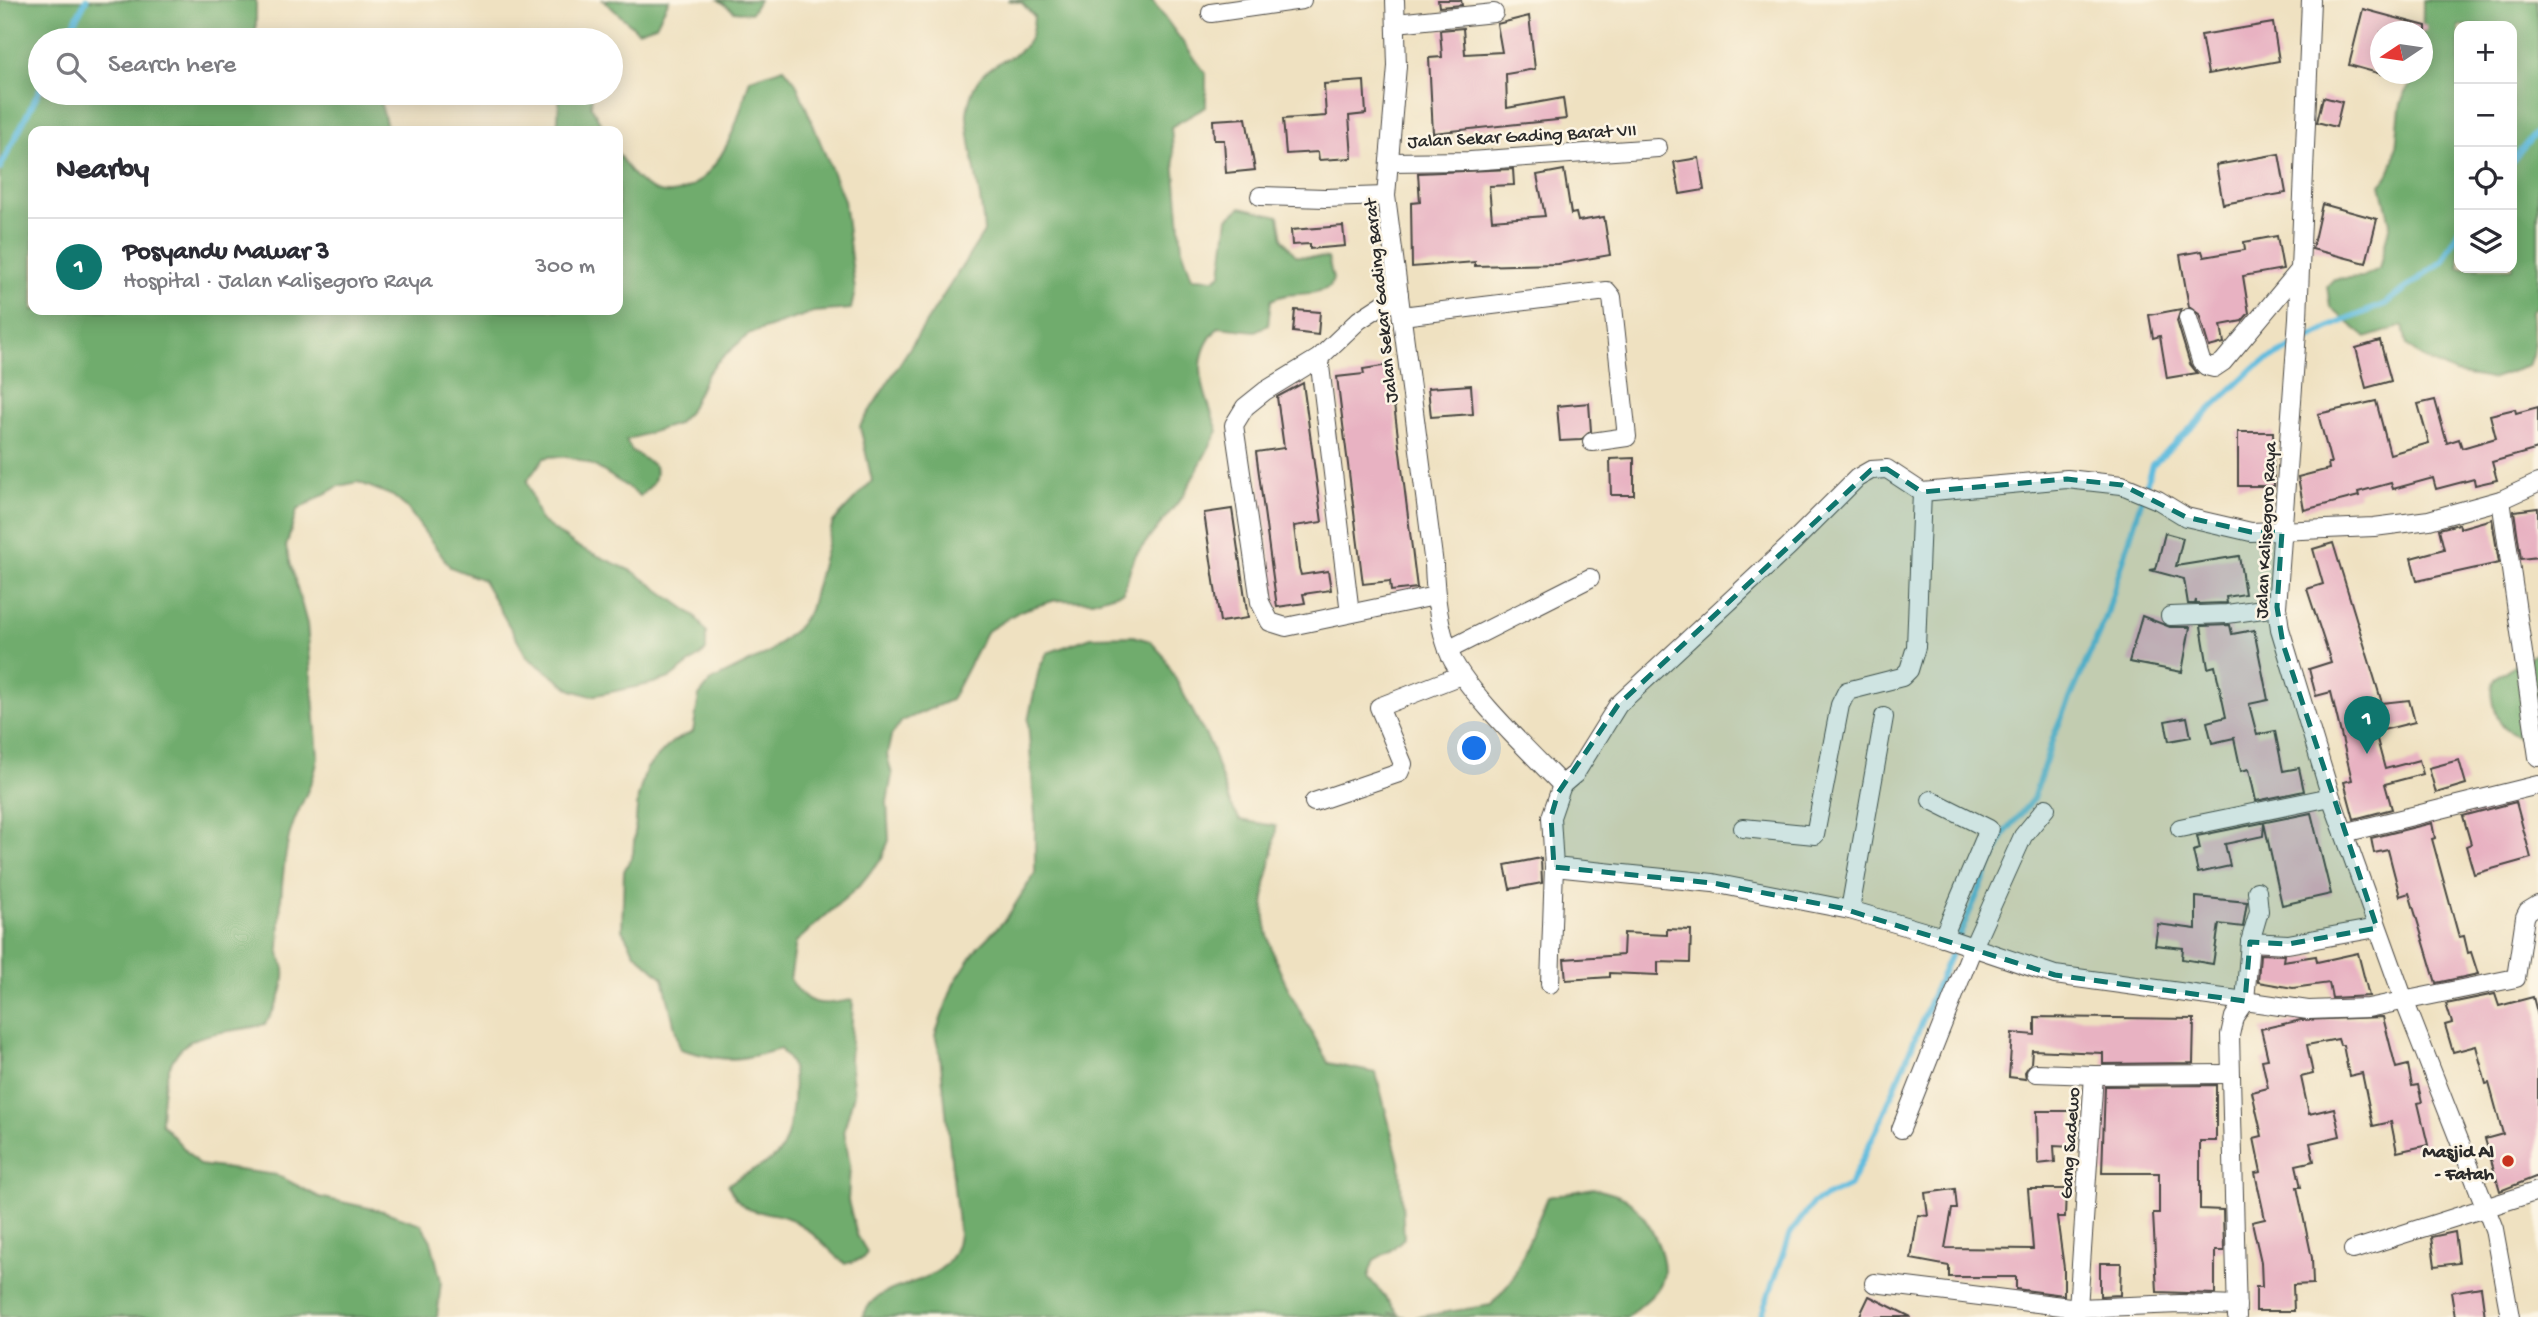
<!DOCTYPE html>
<meta charset="utf-8">
<style>
body{margin:0;font-family:"Gochi Hand",sans-serif;background:#f2f2f3;color:#2b2b33}
.controls{position:absolute;right:21px;top:21px;display:grid;overflow:hidden;border-radius:14px;box-shadow:0 4px 18px #0003}
.controls button{width:63px;height:63px;display:grid;place-items:center;padding:0;border:0;border-bottom:2px solid #e1e1e2;background:#fff;color:#2b2b33;font:35px sans-serif}
.compass{position:absolute;left:2370px;top:21px;width:63px;height:63px;border-radius:50%;background:#fff;box-shadow:0 4px 18px #0003;rotate:257deg}
.you{position:absolute;left:1475px;top:749px;width:24px;height:24px;margin:-18px;border:5px solid #fff;border-radius:50%;background:#1a73e8;box-shadow:0 0 0 10px #1a73e833}
.badge{display:grid;place-items:center;width:46px;height:46px;border-radius:50%;background:#0f766e;color:#fff;font-size:23px;font-weight:700}
.pin{position:absolute;translate:-50% -58px;filter:drop-shadow(0 2px 4px #0008)}
.pin::after{content:'';position:absolute;top:37px;width:24px;height:21px;background:inherit;clip-path:polygon(0 0,100% 0,50% 100%)}
.list{margin:0;padding:0;list-style:none}
h2{display:flex;justify-content:space-between;align-items:center;height:91px;margin:0;padding:0 28px;font-size:30px}
h2 small{font-size:23px;font-weight:400;color:#7c7c81}
.list li{display:grid;grid-template-columns:46px 1fr auto;gap:21px;align-items:center;box-sizing:border-box;height:98px;padding:0 28px;border-top:2px solid #e1e1e2}
.list b{display:block;font-size:26px;white-space:nowrap}
.list p{margin:0;font-size:23px;white-space:nowrap;color:#7c7c81}
.list em{font-size:23px;font-style:normal;color:#7c7c81}
.icon{flex:none;width:38px;height:38px;fill:none;stroke:currentColor;stroke-width:2;stroke-linecap:round;stroke-linejoin:round}
.map{position:relative;flex:none;width:2538px;height:1317px;overflow:hidden}
.search{position:absolute;background:#fff;box-shadow:0 4px 18px #0003;left:28px;top:28px;width:595px;height:77px;display:flex;align-items:center;gap:18px;box-sizing:border-box;padding:0 24px;border-radius:38px;color:#7c7c81;font-size:26px}
.panel{position:absolute;background:#fff;box-shadow:0 4px 18px #0003;left:28px;top:126px;width:595px;height:189px;border-radius:14px}
.map>svg:first-child{display:block}
.forest{fill:#6fac6d;stroke:#4d6c4c;stroke-width:2;fill-rule:evenodd}
.lines{fill:none;stroke-linecap:round;stroke-linejoin:round}
.stream{stroke:#60bcde;stroke-width:6}
.building{fill:#e8b2c2}
.street-casing{stroke:#484642;stroke-width:20}
.street{stroke:#fff;stroke-width:18}
.marked{fill:#0f766e;fill-opacity:0.2;stroke:#0f766e;stroke-width:5;stroke-dasharray:14 9;stroke-linejoin:round}
.poi-dot{fill:#c8321e;stroke:#fcf5e5;stroke-width:2.5}
.labels{text-anchor:middle;stroke-width:5;stroke-linejoin:round;paint-order:stroke}
.street-label{font-size:19px;fill:#2b2b2b;stroke:#fcf5e5}
.poi-label{font-size:19px;font-weight:bold;fill:#2b2b2b;stroke:#fcf5e5;text-anchor:end}
</style>
<div class="map">
<svg width="2538" height="1317" viewBox="0 0 2538 1317">
<rect width="100%" height="100%" fill="#fcf5e5"/>
<filter id="ink" filterUnits="userSpaceOnUse"><feTurbulence type="fractalNoise" baseFrequency=".0143" numOctaves="2"/><feDisplacementMap in="SourceGraphic" scale="14" xChannelSelector="R" yChannelSelector="G"/><feConvolveMatrix kernelMatrix="1 2 1 2 8 2 1 2 1" color-interpolation-filters="sRGB"/></filter>
<filter id="wash" filterUnits="userSpaceOnUse"><feTurbulence type="fractalNoise" baseFrequency=".00686" numOctaves="4" result="noise"/><feDisplacementMap in="SourceGraphic" scale="28" xChannelSelector="R" yChannelSelector="G"/><feGaussianBlur stdDeviation="1.57" result="paint"/><feColorMatrix in="noise" values="0 0 0 0 0 0 0 0 0 0 0 0 0 0 0 0 0 1.4 0 .05"/><feComposite in="paint" operator="in"/></filter>
<g filter="url(#wash)">
<rect width="100%" height="100%" fill="#efe1c1"/>
<g class="forest">
<path d="M 0,0 L 256,0 L 256,38 L 287,40 L 40,40 L 40,93 L 378,93 L 388,131 L 33,131 L 33,310 L 618,310 L 618,153 C 655,220 705,195 731,136 C 739,118 744,98 750,79 L 784,68 L 796,83 L 844,200 L 855,291 L 851,309 L 814,312 L 749,334 L 717,362 L 706,376 L 689,412 L 677,424 L 626,440 L 632,451 L 655,466 C 658,481 651,486 640,496 C 610,476 582,450 544,458 L 527,481 L 540,520 L 576,546 L 634,572 L 695,616 L 706,632 L 706,651 L 670,678 L 650,684 L 591,696 L 572,690 L 527,657 L 483,580 L 450,567 L 407,508 L 393,496 L 358,482 L 339,486 L 297,510 L 286,547 L 307,624 L 318,756 C 314,790 292,813 287,847 C 281,879 280,915 279,949 C 279,956 283,962 284,969 C 286,989 276,1008 265,1024 C 243,1031 216,1030 195,1039 C 164,1052 162,1094 161,1123 L 199,1165 L 277,1175 L 319,1197 L 383,1211 L 421,1224 L 431,1241 L 441,1281 L 437,1317 L 0,1317 Z"/>
<path d="M 603,0 L 669,0 L 656,25 L 638,31 Z"/>
<path d="M 719,0 L 759,0 L 751,13 L 734,11 Z"/>
<path d="M 1008,0 L 1152,0 L 1206,74 L 1206,107 L 1171,127 L 1182,249 L 1192,278 L 1214,279 L 1221,274 L 1228,218 L 1241,207 L 1279,216 L 1283,239 L 1296,256 L 1328,258 L 1333,279 L 1330,287 C 1305,299 1295,289 1271,300 L 1268,325 L 1255,331 L 1219,327 C 1187,359 1205,393 1218,431 L 1183,496 L 1134,557 L 1123,592 L 1092,601 L 1056,600 L 1020,611 L 986,632 L 951,700 L 902,721 L 891,736 L 887,755 L 892,775 L 887,802 L 889,840 L 882,858 L 859,886 L 796,942 L 790,979 C 809,1010 821,1004 853,1000 L 850,1060 L 854,1094 L 844,1130 L 850,1165 L 848,1201 L 857,1235 L 867,1252 L 864,1258 L 845,1264 C 828,1249 810,1228 790,1219 C 759,1206 747,1222 728,1185 C 742,1173 761,1169 775,1157 C 791,1145 797,1086 792,1067 C 791,1061 784,1054 780,1049 C 736,1062 724,1062 680,1049 L 663,978 L 635,953 L 622,930 L 624,871 L 633,854 L 638,797 L 646,769 L 672,742 L 693,732 L 699,696 L 711,681 L 768,653 L 797,628 L 810,610 L 833,522 L 872,481 L 860,426 L 984,232 C 982,193 970,157 967,118 C 966,110 972,90 977,82 C 997,51 1033,65 1034,16 L 1022,3 Z"/>
<path d="M 2423,0 L 2538,0 L 2538,305 L 2531,311 L 2534,349 L 2528,366 L 2491,379 L 2455,373 L 2421,357 L 2407,345 L 2403,326 L 2366,338 L 2330,307 L 2327,286 L 2334,279 L 2362,277 L 2379,269 L 2390,223 L 2381,184 C 2401,166 2395,130 2401,104 C 2403,93 2413,85 2416,74 L 2422,74 ZM 2459,26 L 2512,26 L 2512,268 L 2459,268 Z"/>
<path d="M 560,93 L 592,93 L 591,106 L 605,131 L 557,131 Z"/>
<path d="M 1133,636 L 1150,641 L 1163,655 L 1211,746 L 1230,804 L 1240,820 L 1276,826 C 1276,853 1263,879 1264,905 C 1265,962 1304,1014 1328,1063 L 1376,1073 L 1400,1166 L 1404,1238 L 1390,1251 L 1374,1260 L 1368,1277 L 1398,1313 L 1388,1313 L 1406,1317 L 863,1317 C 877,1272 951,1297 959,1234 L 940,1055 L 935,1035 L 954,983 L 978,947 L 1006,919 L 1035,873 L 1035,817 L 1028,721 L 1039,669 L 1047,653 L 1091,637 Z"/>
<path d="M 2538,652 L 2538,746 C 2511,733 2497,732 2493,699 C 2492,691 2491,684 2497,678 C 2506,668 2526,660 2538,652 Z"/>
<path d="M 1593,1188 C 1604,1192 1620,1194 1629,1201 C 1647,1215 1672,1261 1661,1283 C 1654,1297 1638,1307 1627,1317 L 1416,1317 L 1491,1305 L 1512,1280 L 1548,1197 Z"/>
</g>
<g class="lines">
<g class="stream">
<path d="M 65,40 L 86,0"/>
<path d="M 2512,161 L 2538,130"/>
<path d="M 0,168 L 40,89"/>
<path d="M 1761,1317 L 1790,1234 L 1813,1203 L 1850,1185 L 1883,1116 L 1932,997 L 2004,834 L 2033,799 L 2054,735 L 2106,617 L 2152,465 L 2255,367 L 2334,325 L 2385,304 L 2443,261 L 2459,230"/>
</g>
</g>
<g id="blocks">
<g class="building">
<path d="M 1438,0 L 1461,0 L 1462,5 L 1439,7 Z"/>
<path d="M 2363,9 L 2426,26 L 2426,32 L 2381,32 L 2381,74 L 2349,65 Z"/>
<path d="M 1529,16 L 1535,69 L 1506,74 L 1507,108 L 1563,98 L 1566,119 L 1433,133 L 1429,58 L 1442,57 L 1440,30 L 1463,28 L 1465,54 L 1502,52 L 1497,24 Z"/>
<path d="M 2273,23 L 2279,61 L 2208,74 L 2201,35 Z"/>
<path d="M 1364,81 L 1366,114 L 1349,116 L 1352,158 L 1319,160 L 1318,152 L 1286,154 L 1283,119 L 1326,116 L 1324,84 Z"/>
<path d="M 2323,97 L 2342,102 L 2336,127 L 2317,122 Z"/>
<path d="M 1246,118 L 1255,170 L 1226,173 L 1224,140 L 1214,140 L 1213,120 Z"/>
<path d="M 2279,154 L 2286,193 L 2223,204 L 2216,165 Z"/>
<path d="M 1699,158 L 1704,190 L 1680,194 L 1674,162 Z"/>
<path d="M 1513,169 L 1514,185 L 1489,186 L 1492,220 L 1545,216 L 1537,175 L 1564,170 L 1571,214 L 1576,213 L 1578,221 L 1604,217 L 1610,255 L 1558,264 L 1475,266 L 1475,262 L 1412,267 L 1411,203 L 1420,202 L 1418,173 Z"/>
<path d="M 2322,204 L 2377,219 L 2366,263 L 2312,249 Z"/>
<path d="M 1343,226 L 1345,246 L 1310,249 L 1310,244 L 1292,245 L 1291,230 Z"/>
<path d="M 2277,236 L 2283,269 L 2243,276 L 2249,313 L 2242,321 L 2221,325 L 2224,343 L 2209,347 L 2199,314 L 2189,307 L 2180,255 L 2202,251 L 2204,257 L 2245,250 L 2244,242 Z"/>
<path d="M 2181,309 L 2177,321 L 2190,364 L 2197,373 L 2167,378 L 2160,336 L 2153,338 L 2149,315 Z"/>
<path d="M 1295,310 L 1320,312 L 1318,335 L 1293,332 Z"/>
<path d="M 2380,341 L 2391,381 L 2366,388 L 2356,348 Z"/>
<path d="M 1389,365 L 1417,588 L 1391,591 L 1390,581 L 1363,584 L 1337,377 L 1364,374 L 1363,369 Z"/>
<path d="M 1303,383 L 1322,522 L 1294,526 L 1299,568 L 1301,575 L 1328,571 L 1331,590 L 1303,594 L 1305,603 L 1277,607 L 1256,452 L 1284,448 L 1277,397 Z"/>
<path d="M 1471,385 L 1473,414 L 1431,417 L 1428,388 Z"/>
<path d="M 2435,400 L 2447,443 L 2459,439 L 2462,448 L 2496,438 L 2490,415 L 2515,409 L 2516,413 L 2538,407 L 2538,449 L 2492,462 L 2497,480 L 2475,485 L 2474,479 L 2436,489 L 2433,478 L 2393,489 L 2391,483 L 2358,492 L 2359,496 L 2304,510 L 2298,477 L 2329,469 L 2328,463 L 2331,463 L 2318,414 L 2376,401 L 2390,454 L 2429,443 L 2418,404 Z"/>
<path d="M 1589,403 L 1591,431 L 1581,440 L 1560,441 L 1557,406 Z"/>
<path d="M 2238,432 L 2273,432 L 2274,486 L 2238,486 Z"/>
<path d="M 1634,458 L 1634,495 L 1611,495 L 1610,459 Z"/>
<path d="M 2538,508 L 2538,557 L 2521,559 L 2514,511 Z"/>
<path d="M 1232,509 L 1248,618 L 1220,622 L 1204,513 Z"/>
<path d="M 2492,519 L 2499,563 L 2417,581 L 2411,558 L 2444,549 L 2439,529 L 2459,524 L 2460,528 Z"/>
<path d="M 2165,533 L 2183,538 L 2176,566 L 2239,556 L 2245,594 L 2226,597 L 2227,603 L 2196,604 L 2196,600 L 2195,604 L 2188,604 L 2184,579 L 2150,570 L 2156,569 Z"/>
<path d="M 2333,543 L 2382,703 L 2409,700 L 2415,722 L 2375,732 L 2385,769 L 2419,760 L 2423,774 L 2385,784 L 2392,809 L 2354,819 L 2344,782 L 2352,780 L 2331,692 L 2316,696 L 2309,669 L 2331,662 L 2307,589 L 2323,584 L 2313,549 Z"/>
<path d="M 2142,616 L 2170,627 L 2190,627 L 2182,672 L 2129,662 Z"/>
<path d="M 2230,625 L 2232,634 L 2254,630 L 2268,700 L 2249,704 L 2257,735 L 2275,731 L 2283,771 L 2299,768 L 2304,791 L 2256,801 L 2249,769 L 2241,771 L 2234,738 L 2212,743 L 2207,722 L 2226,717 L 2215,666 L 2208,668 L 2201,626 Z"/>
<path d="M 2187,717 L 2191,737 L 2169,741 L 2165,721 Z"/>
<path d="M 2459,760 L 2466,784 L 2436,793 L 2429,768 Z"/>
<path d="M 2516,802 L 2531,858 L 2474,874 L 2466,846 L 2471,844 L 2463,816 Z"/>
<path d="M 2311,813 L 2331,894 L 2282,905 L 2264,823 L 2263,836 L 2225,844 L 2230,866 L 2198,873 L 2193,851 L 2200,849 L 2197,836 Z"/>
<path d="M 2432,823 L 2435,838 L 2432,839 L 2459,937 L 2464,936 L 2468,953 L 2471,952 L 2478,974 L 2436,983 L 2409,893 L 2400,896 L 2388,850 L 2374,853 L 2371,838 Z"/>
<path d="M 1541,858 L 1542,883 L 1510,889 L 1505,865 Z"/>
<path d="M 2196,897 L 2247,902 L 2243,927 L 2219,924 L 2213,964 L 2182,959 L 2183,948 L 2155,945 L 2158,924 L 2196,929 Z"/>
<path d="M 1667,929 L 1691,930 L 1690,963 L 1658,962 L 1658,975 L 1610,973 L 1610,977 L 1566,980 L 1564,959 L 1623,955 L 1624,933 L 1667,935 Z"/>
<path d="M 2358,953 L 2369,996 L 2332,998 L 2329,983 L 2293,988 L 2258,982 L 2260,954 L 2284,955 L 2283,961 L 2316,956 L 2317,962 Z"/>
<path d="M 2495,994 L 2499,1006 L 2533,997 L 2538,1016 L 2538,1176 L 2500,1191 L 2485,1139 L 2503,1134 L 2489,1083 L 2486,1084 L 2476,1046 L 2453,1052 L 2445,1025 L 2452,1023 L 2446,1004 Z"/>
<path d="M 2035,1017 L 2194,1019 L 2193,1063 L 2103,1064 L 2103,1053 L 2032,1050 L 2031,1063 L 2025,1072 L 2026,1079 L 2009,1077 L 2012,1033 L 2035,1035 Z"/>
<path d="M 2383,1017 L 2396,1068 L 2408,1065 L 2412,1086 L 2418,1085 L 2422,1102 L 2418,1103 L 2428,1145 L 2397,1152 L 2391,1122 L 2373,1126 L 2362,1073 L 2349,1076 L 2343,1045 L 2340,1045 L 2338,1039 L 2307,1045 L 2313,1074 L 2301,1077 L 2309,1114 L 2334,1108 L 2340,1136 L 2310,1143 L 2314,1161 L 2296,1165 L 2301,1187 L 2297,1187 L 2312,1258 L 2313,1284 L 2293,1285 L 2294,1311 L 2256,1311 L 2256,1287 L 2262,1287 L 2261,1262 L 2252,1222 L 2265,1219 L 2255,1173 L 2261,1172 L 2254,1138 L 2262,1136 L 2252,1092 L 2268,1088 L 2262,1060 L 2268,1059 L 2261,1029 L 2301,1020 Z"/>
<path d="M 2216,1085 L 2216,1141 L 2200,1141 L 2200,1209 L 2223,1210 L 2224,1251 L 2215,1251 L 2215,1294 L 2157,1292 L 2153,1213 L 2159,1213 L 2159,1173 L 2102,1173 L 2105,1086 Z"/>
<path d="M 2037,1111 L 2072,1111 L 2072,1147 L 2054,1146 L 2055,1162 L 2038,1164 Z"/>
<path d="M 1955,1189 L 1957,1209 L 1952,1209 L 1945,1248 L 2033,1249 L 2028,1189 L 2066,1189 L 2065,1217 L 2057,1217 L 2064,1268 L 2064,1295 L 2016,1289 L 2016,1277 L 1949,1277 L 1949,1266 L 1911,1259 L 1918,1215 L 1928,1216 L 1925,1193 Z"/>
<path d="M 2455,1232 L 2459,1263 L 2435,1266 L 2431,1237 Z"/>
<path d="M 2100,1263 L 2121,1263 L 2120,1295 L 2100,1296 Z"/>
<path d="M 2481,1287 L 2485,1317 L 2455,1317 L 2451,1292 Z"/>
<path d="M 1869,1296 L 1911,1317 L 1859,1317 Z"/>
</g>
</g>
</g>
<g filter="url(#ink)">
<use href="#blocks" fill-opacity="0" stroke="#484642" stroke-width="2"/>
<g class="lines">
<defs>
<g id="street">
<path d="M 1395,0 L 1397,66 L 1386,196 L 1434,565 C 1435,593 1438,623 1448,650 C 1461,687 1532,754 1562,785 L 1575,774 L 1618,705 L 1788,547 L 1857,478 L 1871,470 L 1887,469 L 1922,492 L 2067,479 L 2122,485 L 2158,500 L 2186,517 L 2251,532 L 2374,527 L 2429,520 L 2501,500 L 2538,483"/>
<path d="M 2311,0 L 2298,318 L 2277,607 L 2280,629 L 2331,797 L 2404,1000 L 2494,1229 L 2510,1317"/>
<path d="M 1211,13 L 1302,0"/>
<path d="M 1396,23 L 1494,13"/>
<path d="M 1389,162 L 1470,161 L 1658,148"/>
<path d="M 1260,196 L 1325,198 L 1386,196"/>
<path d="M 1399,294 L 1359,320 L 1319,358 L 1265,391 L 1245,407 L 1234,425 L 1260,602 L 1270,622 L 1286,627 L 1435,596"/>
<path d="M 1402,316 L 1607,291 L 1612,297 L 1627,437 L 1592,442"/>
<path d="M 2188,318 L 2201,361 L 2206,366 L 2214,368 L 2223,362 L 2299,271"/>
<path d="M 1319,358 L 1350,613"/>
<path d="M 2501,500 L 2538,757"/>
<path d="M 2170,616 L 2227,614 L 2277,607"/>
<path d="M 1448,650 L 1590,578"/>
<path d="M 1562,785 L 1551,817 L 1554,867 L 1713,883 L 1850,910 L 1943,937 L 2055,975 L 2245,1001 L 2250,942"/>
<path d="M 1931,800 L 1989,829 L 1943,937"/>
<path d="M 1314,802 L 1399,773 L 1403,764 L 1379,707 L 1461,675"/>
<path d="M 1743,828 L 1815,835 L 1840,705 L 1847,691 L 1902,677 L 1909,670 L 1916,647 L 1922,492"/>
<path d="M 2180,828 L 2331,797"/>
<path d="M 2344,833 L 2538,785"/>
<path d="M 2257,891 L 2259,911 L 2250,942 L 2288,944 L 2377,928"/>
<path d="M 1850,910 L 1884,717"/>
<path d="M 1550,984 L 1554,867"/>
<path d="M 2036,1073 L 2094,1075"/>
<path d="M 1901,1129 L 1973,947 L 2023,836 L 2046,808"/>
<path d="M 2353,1250 L 2538,1191"/>
<path d="M 1874,1283 L 2078,1308 L 2180,1304 L 2237,1306"/>
<path d="M 2078,1308 L 2094,1075 L 2229,1074"/>
<path d="M 2237,1317 L 2230,1035 L 2234,1017 L 2245,1001 L 2308,1010 L 2368,1008 L 2516,978 L 2525,917 L 2528,911 L 2538,905"/>
</g>
</defs>
<use href="#street" class="street-casing"/>
<use href="#street" class="street"/>
</g>
</g>
<path class="marked" d="M 1887,469 L 1922,492 L 2067,479 L 2122,485 L 2186,517 L 2251,532 L 2282,532 L 2277,607 L 2283,644 L 2377,928 L 2288,944 L 2250,942 L 2245,1001 L 2055,975 L 1841,908 L 1713,883 L 1554,867 L 1551,817 L 1558,793 L 1618,705 L 1871,470 Z"/>
<circle class="poi-dot" cx="2508" cy="1161" r="7"/>
<g class="labels">
<g class="street-label">
<text transform="translate(1522 134) rotate(-3)" y="7">Jalan Sekar Gading Barat VII</text>
<text transform="translate(1379 301) rotate(-96)" y="7">Jalan Sekar Gading Barat</text>
<text transform="translate(2264 530) rotate(-87)" y="7">Jalan Kalisegoro Raya</text>
<text transform="translate(2068 1143) rotate(-86)" y="7">Gang Sadewo</text>
</g>
<g class="poi-label">
<text x="2494" y="1157">Masjid Al<tspan x="2494" dy="22">- Fatah</tspan></text>
</g>
</g>
</svg>
<div class="controls">
<button>+</button>
<button>−</button>
<button><svg class="icon" aria-label="locate" viewBox="0 0 24 24"><circle cx="12" cy="12" r="6"/><path d="M12 2v4M12 18v4M2 12h4M18 12h4"/></svg></button>
<button><svg class="icon" aria-label="layers" viewBox="0 0 24 24"><path d="M12 4l9 5-9 5-9-5zM3 14l9 5 9-5"/></svg></button>
</div>
<svg class="compass" viewBox="-18 -18 36 36"><path d="M0-13l5 13h-10z" fill="#e53935"/><path d="M0 13l5-13h-10z" fill="#7c7c81"/></svg>
<div class="you"></div>
<div class="pin badge" style="left:2367px;top:754px">1</div>
<div class="search"><svg class="icon" aria-label="search" viewBox="0 0 24 24"><circle cx="10" cy="10" r="6"/><path d="M15 15l6 6"/></svg>Search here</div>
<section class="panel">
<h2>Nearby<small></small></h2>
<ul class="list">
<li><span class="badge">1</span><div><b>Posyandu Mawar 3</b><p>Hospital · Jalan Kalisegoro Raya</p></div><em>300 m</em></li>
</ul>
</section>
</div>
